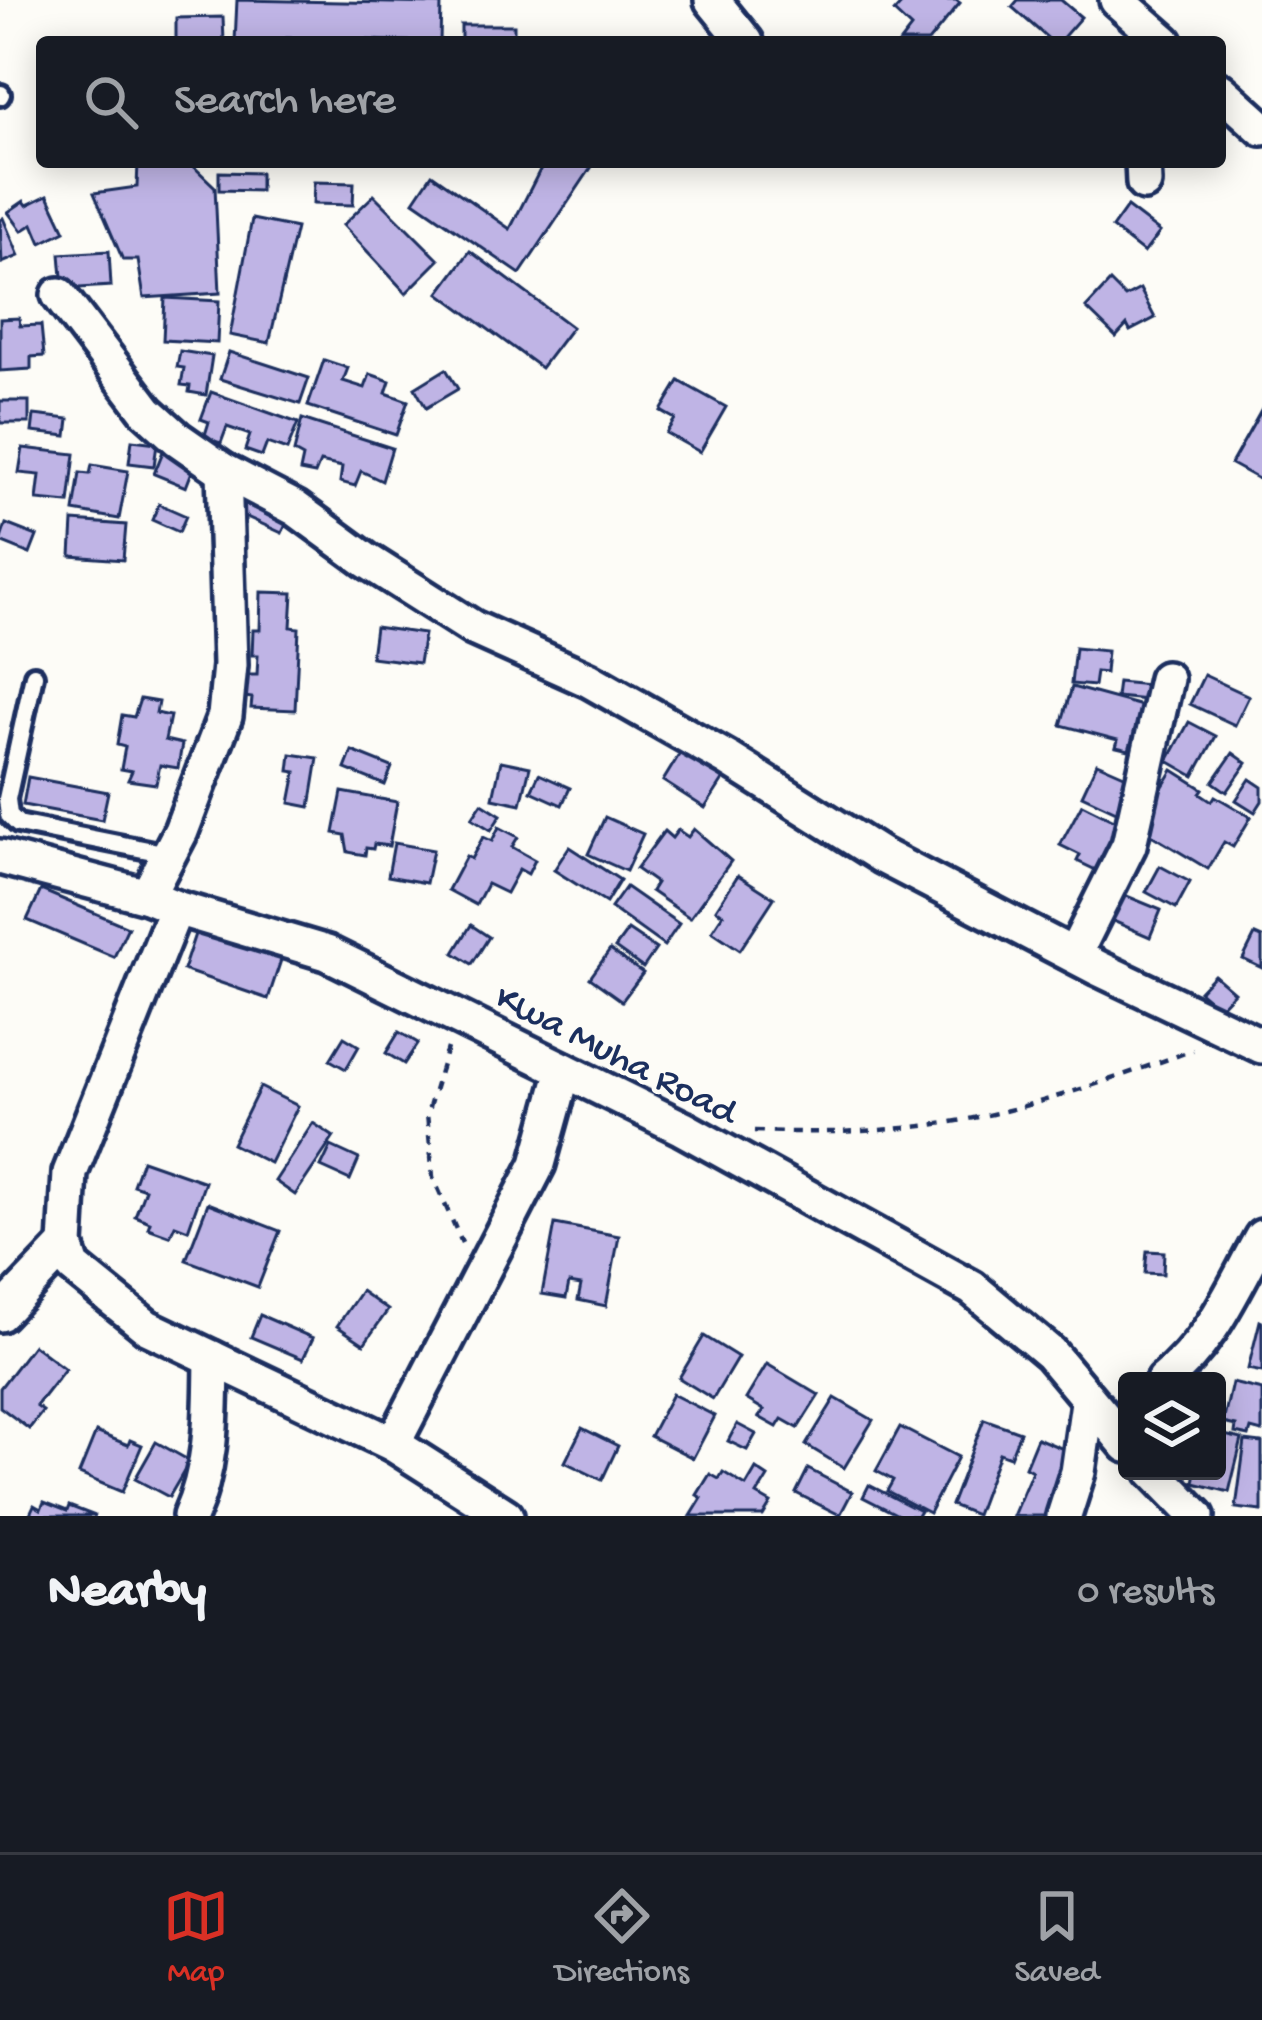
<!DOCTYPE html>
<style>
body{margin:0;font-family:"Gochi Hand",sans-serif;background:#20242c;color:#f1f3f6}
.controls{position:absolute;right:36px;bottom:36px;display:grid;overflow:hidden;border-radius:12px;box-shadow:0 6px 30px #0003}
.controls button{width:108px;height:108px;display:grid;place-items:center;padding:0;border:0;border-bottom:3px solid #363941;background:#171b24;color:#f1f3f6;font:60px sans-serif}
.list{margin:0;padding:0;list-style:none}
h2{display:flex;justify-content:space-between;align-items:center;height:156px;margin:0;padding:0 48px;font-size:51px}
h2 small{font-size:39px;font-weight:400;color:#9ea1a6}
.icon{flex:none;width:66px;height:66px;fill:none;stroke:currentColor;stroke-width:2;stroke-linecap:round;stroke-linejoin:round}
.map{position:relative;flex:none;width:1262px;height:1516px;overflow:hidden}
.search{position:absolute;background:#171b24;box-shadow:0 6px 30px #0003;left:36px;right:36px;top:36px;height:132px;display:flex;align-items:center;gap:30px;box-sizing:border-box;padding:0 42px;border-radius:12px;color:#9ea1a6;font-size:45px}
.sheet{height:336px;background:#171b24}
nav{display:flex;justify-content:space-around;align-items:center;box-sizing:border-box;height:168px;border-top:3px solid #363941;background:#171b24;font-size:33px;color:#9ea1a6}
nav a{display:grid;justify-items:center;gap:6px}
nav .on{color:#d93025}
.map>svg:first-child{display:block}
.building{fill:#bfb4e5;stroke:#1b2f5e;stroke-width:3}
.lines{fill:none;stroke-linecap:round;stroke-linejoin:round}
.service-casing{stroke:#1b2f5e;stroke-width:26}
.minor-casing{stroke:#1b2f5e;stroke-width:42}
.path{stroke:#1b2f5e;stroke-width:4.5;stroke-dasharray:9 9;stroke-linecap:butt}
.service{stroke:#fdfcf7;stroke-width:16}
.minor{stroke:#fdfcf7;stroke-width:33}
.labels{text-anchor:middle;stroke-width:9;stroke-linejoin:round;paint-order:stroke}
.street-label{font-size:39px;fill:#1b2f5e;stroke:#fdfcf7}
</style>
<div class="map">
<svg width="1262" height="1516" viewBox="0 0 1262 1516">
<rect width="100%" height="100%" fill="#fdfcf7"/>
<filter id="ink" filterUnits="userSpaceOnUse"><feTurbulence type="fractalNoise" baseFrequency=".00833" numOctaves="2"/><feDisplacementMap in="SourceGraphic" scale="24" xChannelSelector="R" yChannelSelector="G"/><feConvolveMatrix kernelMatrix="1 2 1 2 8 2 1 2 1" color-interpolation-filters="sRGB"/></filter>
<g filter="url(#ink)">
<g class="building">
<path d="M 237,0 L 441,4 L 440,42 L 287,38 L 287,42 L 235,42 Z"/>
<path d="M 905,0 L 956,0 L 960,3 L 928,42 L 900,42 L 911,28 L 894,12 Z"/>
<path d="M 1018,0 L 1061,0 L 1081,17 L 1059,42 L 1052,42 L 1012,7 Z"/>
<path d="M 223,17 L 224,42 L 176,42 L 176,18 Z"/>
<rect x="461" y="25" width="53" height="17"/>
<path d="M 595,162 L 520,274 L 414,201 L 432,174 L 510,229 L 544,162 Z"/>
<path d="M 138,163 L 191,164 L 215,187 L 220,293 L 144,298 L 138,260 L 123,260 L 94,193 L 137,187 Z"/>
<path d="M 219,172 L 260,173 L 260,191 L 219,190 Z"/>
<path d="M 314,182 L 354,183 L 353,205 L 313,204 Z"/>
<path d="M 48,195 L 65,231 L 41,243 L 33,224 L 22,231 L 8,212 L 24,201 L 27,205 Z"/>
<path d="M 374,195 L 439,260 L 406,293 L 343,225 Z"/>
<path d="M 1127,207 L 1160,232 L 1144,253 L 1112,228 Z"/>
<path d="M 3,218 L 19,256 L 2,263 L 0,220 Z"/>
<path d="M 252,219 L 296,228 L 269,343 L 230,335 Z"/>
<path d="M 109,251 L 111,286 L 63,289 L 60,254 Z"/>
<path d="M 470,251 L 572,327 L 541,368 L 439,293 Z"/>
<path d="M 1110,282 L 1125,297 L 1140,289 L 1155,318 L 1130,331 L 1127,325 L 1116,337 L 1086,308 Z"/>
<path d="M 165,298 L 219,301 L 217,343 L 163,340 Z"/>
<path d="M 19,318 L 20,326 L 41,325 L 44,356 L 31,357 L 31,369 L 0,371 L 0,319 Z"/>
<path d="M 180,351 L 212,356 L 206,395 L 189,392 L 190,386 L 181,385 L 184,368 L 177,367 Z"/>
<path d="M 229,352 L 309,378 L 300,404 L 220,379 Z"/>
<path d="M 324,360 L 348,368 L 343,381 L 365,388 L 370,374 L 390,381 L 386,393 L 408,401 L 396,435 L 308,406 Z"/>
<path d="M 446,369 L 458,389 L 426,408 L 415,388 Z"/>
<path d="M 679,381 L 726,407 L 700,452 L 666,433 L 675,419 L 661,411 Z"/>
<path d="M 211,392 L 298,423 L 287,450 L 267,443 L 262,456 L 245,450 L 250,435 L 227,427 L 221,443 L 204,438 L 209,422 L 201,419 Z"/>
<rect x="0" y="401" width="29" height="22"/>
<path d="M 1262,409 L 1262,481 L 1231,464 Z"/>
<path d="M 34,415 L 69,419 L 67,436 L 32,432 Z"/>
<path d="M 302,419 L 392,448 L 382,481 L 361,471 L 355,486 L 340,482 L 342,467 L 320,462 L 315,474 L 300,471 L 303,457 L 294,452 Z"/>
<path d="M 132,440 L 157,443 L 154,466 L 129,463 Z"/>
<path d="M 23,448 L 75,454 L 69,503 L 37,500 L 40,475 L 19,473 Z"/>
<path d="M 164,449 L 196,461 L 186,487 L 154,474 Z"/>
<path d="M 92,465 L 128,471 L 119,519 L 74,511 L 80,473 L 90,474 Z"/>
<path d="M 237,484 L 293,510 L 282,533 L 227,508 Z"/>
<path d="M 159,504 L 186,516 L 179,532 L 152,520 Z"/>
<path d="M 73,521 L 126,525 L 123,560 L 71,556 Z"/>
<path d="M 6,524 L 37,536 L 30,554 L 0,542 Z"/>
<path d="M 261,592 L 293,593 L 291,627 L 299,628 L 295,710 L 251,708 L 252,698 L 245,697 L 246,675 L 257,675 L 258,655 L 252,655 L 253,630 L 260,630 Z"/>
<path d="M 375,627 L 424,634 L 419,663 L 371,657 Z"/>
<path d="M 1075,648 L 1107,651 L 1105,673 L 1096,672 L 1094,686 L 1071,684 Z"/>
<path d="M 1204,675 L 1249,696 L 1235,725 L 1190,704 Z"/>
<path d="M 1118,682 L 1149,685 L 1147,700 L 1116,697 Z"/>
<path d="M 1072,687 L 1142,706 L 1129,750 L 1116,747 L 1118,740 L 1061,725 Z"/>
<path d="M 140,699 L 158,702 L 156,713 L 170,716 L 165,740 L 182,744 L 178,768 L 160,765 L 156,784 L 128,780 L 132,771 L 121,769 L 125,747 L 117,745 L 122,715 L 134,717 Z"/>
<path d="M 1189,722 L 1216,736 L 1194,776 L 1168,761 Z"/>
<path d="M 682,750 L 725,777 L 705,808 L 663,781 Z"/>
<path d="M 352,751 L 392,767 L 385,785 L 345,769 Z"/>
<path d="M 1233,753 L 1247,763 L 1227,792 L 1213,782 Z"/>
<path d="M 291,754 L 318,758 L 310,807 L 290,803 L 296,772 L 289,771 Z"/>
<path d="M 501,761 L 530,767 L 521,804 L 493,798 Z"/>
<path d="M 1097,763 L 1140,782 L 1125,815 L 1082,795 Z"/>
<path d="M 1173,770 L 1203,789 L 1200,793 L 1212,801 L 1215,796 L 1251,817 L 1233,847 L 1224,842 L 1208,869 L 1138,827 Z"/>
<path d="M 539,774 L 570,788 L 562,805 L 531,791 Z"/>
<path d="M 28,777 L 108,792 L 102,820 L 23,805 Z"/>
<path d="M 1250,779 L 1262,787 L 1262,801 L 1255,812 L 1236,800 Z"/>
<path d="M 342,792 L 397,802 L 389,846 L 374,844 L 373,849 L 366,848 L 365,855 L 348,852 L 345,835 L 334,833 Z"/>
<path d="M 482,803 L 501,815 L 491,830 L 472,818 Z"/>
<path d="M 1082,804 L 1124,825 L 1100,872 L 1077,861 L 1080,855 L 1060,845 Z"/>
<path d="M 605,817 L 643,834 L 626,871 L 588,854 Z"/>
<path d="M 499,827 L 518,837 L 512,847 L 535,860 L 528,874 L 519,869 L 506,893 L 487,884 L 476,905 L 448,890 L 466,856 L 471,859 L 483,837 L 492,841 Z"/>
<path d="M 694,829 L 731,861 L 690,918 L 651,891 L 656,883 L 636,869 L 664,831 L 672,838 L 678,830 L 688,837 Z"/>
<path d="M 394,843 L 433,850 L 426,883 L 388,876 Z"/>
<path d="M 569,847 L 620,880 L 606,903 L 554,870 Z"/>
<path d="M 1160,866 L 1190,882 L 1176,908 L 1146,892 Z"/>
<path d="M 738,875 L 774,898 L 740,950 L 712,931 L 723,914 L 716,909 Z"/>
<path d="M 626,887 L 679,924 L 664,946 L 611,908 Z"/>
<path d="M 41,890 L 128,927 L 114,957 L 27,920 Z"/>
<path d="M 1117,892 L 1161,910 L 1150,937 L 1106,918 Z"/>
<path d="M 198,925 L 283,954 L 268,999 L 183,970 Z"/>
<path d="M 471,925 L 489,937 L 472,964 L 454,953 Z"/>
<path d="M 628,930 L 656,949 L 643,968 L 615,948 Z"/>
<path d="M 1255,935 L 1262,938 L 1262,968 L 1243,959 Z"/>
<path d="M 610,950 L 643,973 L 622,1001 L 590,978 Z"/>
<path d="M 1214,975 L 1234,992 L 1219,1008 L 1199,991 Z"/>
<path d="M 399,1032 L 418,1043 L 404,1064 L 386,1053 Z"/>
<path d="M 344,1037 L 359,1046 L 346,1069 L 330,1060 Z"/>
<path d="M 260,1087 L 298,1106 L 270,1163 L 232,1144 Z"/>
<path d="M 313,1123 L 334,1137 L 295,1195 L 275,1181 Z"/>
<path d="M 331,1146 L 359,1159 L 350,1180 L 321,1167 Z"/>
<path d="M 142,1160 L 205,1182 L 188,1230 L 175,1225 L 170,1236 L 148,1228 L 150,1222 L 135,1216 L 145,1189 L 133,1185 Z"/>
<path d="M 208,1203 L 280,1231 L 258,1287 L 186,1260 Z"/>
<path d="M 555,1224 L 619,1236 L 606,1306 L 578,1300 L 581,1285 L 569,1283 L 566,1298 L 542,1294 Z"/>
<path d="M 1147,1251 L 1164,1252 L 1163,1274 L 1145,1273 Z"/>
<path d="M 361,1291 L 388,1310 L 364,1344 L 337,1326 Z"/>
<path d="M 260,1315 L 313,1338 L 303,1359 L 251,1337 Z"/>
<path d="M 1260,1321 L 1262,1322 L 1262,1372 L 1248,1369 Z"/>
<path d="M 704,1336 L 738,1357 L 713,1399 L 679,1378 Z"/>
<path d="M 33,1345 L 65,1369 L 36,1406 L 43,1411 L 29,1429 L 0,1407 L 0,1388 Z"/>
<path d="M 767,1364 L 819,1395 L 798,1428 L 782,1419 L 777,1427 L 759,1417 L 764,1410 L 746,1399 Z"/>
<path d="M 1232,1383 L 1262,1390 L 1262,1432 L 1251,1429 L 1249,1436 L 1235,1433 L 1236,1426 L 1223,1423 Z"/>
<path d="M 672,1394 L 715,1416 L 693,1458 L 650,1436 Z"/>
<path d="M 835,1398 L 873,1420 L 844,1468 L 806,1445 Z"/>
<path d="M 984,1419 L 1020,1432 L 1010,1457 L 999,1453 L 976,1515 L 951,1505 Z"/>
<path d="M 737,1424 L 756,1434 L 747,1450 L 728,1441 Z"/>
<path d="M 900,1427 L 958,1457 L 929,1513 L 887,1491 L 893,1480 L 876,1471 Z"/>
<path d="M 582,1428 L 618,1446 L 602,1480 L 565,1462 Z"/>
<path d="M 96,1432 L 128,1445 L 130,1440 L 142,1445 L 122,1492 L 79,1474 Z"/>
<path d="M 1220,1434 L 1242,1439 L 1229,1492 L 1194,1483 L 1196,1471 L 1217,1471 Z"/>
<path d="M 1037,1438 L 1073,1453 L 1046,1516 L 1013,1516 L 1032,1471 L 1025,1467 Z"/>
<path d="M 1245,1441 L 1262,1443 L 1262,1511 L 1236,1508 Z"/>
<path d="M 156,1442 L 190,1461 L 169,1497 L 135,1479 Z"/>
<path d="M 756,1469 L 768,1477 L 757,1495 L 771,1503 L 763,1516 L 691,1516 L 702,1498 L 697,1495 L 710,1474 L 719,1479 L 723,1472 L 746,1486 Z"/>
<path d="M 808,1469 L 852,1492 L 840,1515 L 796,1493 Z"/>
<path d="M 869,1485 L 920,1511 L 917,1516 L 900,1516 L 863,1497 Z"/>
<path d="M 44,1502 L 67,1511 L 69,1506 L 95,1516 L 29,1516 L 34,1505 L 41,1509 Z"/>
</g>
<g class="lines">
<defs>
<g id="service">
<path d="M 0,96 L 1,94"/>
<path d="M 34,675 L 7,799 L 9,815 L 18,824 L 168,854"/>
</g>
<g id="minor">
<path d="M 712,0 L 746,42"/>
<path d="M 1117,0 L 1165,42"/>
<path d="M 1220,90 L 1262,128"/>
<path d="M 1143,162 L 1144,183"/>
<path d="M 59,295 L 147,411 L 178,439 L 224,471 L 295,508 L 366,560 L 473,628 L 589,680 L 728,759 L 882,856 L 1098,968 L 1262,1046"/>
<path d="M 0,857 L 147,896 L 176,908 L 327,953 L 682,1128 L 972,1288 L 1050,1353 L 1127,1445"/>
<path d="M 147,896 L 181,831 L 225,716 L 230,665 L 224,471"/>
<path d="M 176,908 L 70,1173 L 66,1245 L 73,1267 L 147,1327 L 393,1444 L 506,1516"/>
<path d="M 1074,955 L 1129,845 L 1166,679"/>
<path d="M 0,1314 L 66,1245"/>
<path d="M 1163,1381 C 1212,1342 1232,1290 1262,1237"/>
<path d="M 393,1444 L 538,1164 L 564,1070"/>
<path d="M 1153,1471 L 1197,1516"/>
<path d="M 190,1516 C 213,1465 211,1413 212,1358"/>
<path d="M 1064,1516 L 1078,1472 L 1088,1402"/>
</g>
</defs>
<use href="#service" class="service-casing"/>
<use href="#minor" class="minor-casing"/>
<g class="path">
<path d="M 447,1048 L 427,1114 L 433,1177 L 462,1243"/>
<path d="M 754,1131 C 832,1134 915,1132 992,1114 C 1061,1098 1127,1074 1193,1050"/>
</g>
<use href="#service" class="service"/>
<use href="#minor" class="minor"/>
</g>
</g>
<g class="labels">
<g class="street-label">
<text transform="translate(618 1051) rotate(27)" y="14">Kwa Muha Road</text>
</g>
</g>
</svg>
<div class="controls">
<button><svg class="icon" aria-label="layers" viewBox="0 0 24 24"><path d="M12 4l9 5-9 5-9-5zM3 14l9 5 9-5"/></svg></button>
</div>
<div class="search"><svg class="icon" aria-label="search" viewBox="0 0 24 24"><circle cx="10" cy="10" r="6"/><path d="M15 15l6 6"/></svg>Search here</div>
</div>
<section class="sheet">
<h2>Nearby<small>0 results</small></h2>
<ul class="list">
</ul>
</section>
<nav>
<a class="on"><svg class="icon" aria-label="map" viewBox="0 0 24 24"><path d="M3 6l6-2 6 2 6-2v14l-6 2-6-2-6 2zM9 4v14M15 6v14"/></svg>Map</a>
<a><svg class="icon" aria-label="directions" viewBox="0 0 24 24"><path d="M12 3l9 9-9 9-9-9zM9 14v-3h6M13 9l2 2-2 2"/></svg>Directions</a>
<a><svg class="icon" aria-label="saved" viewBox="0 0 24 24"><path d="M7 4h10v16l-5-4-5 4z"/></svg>Saved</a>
</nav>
